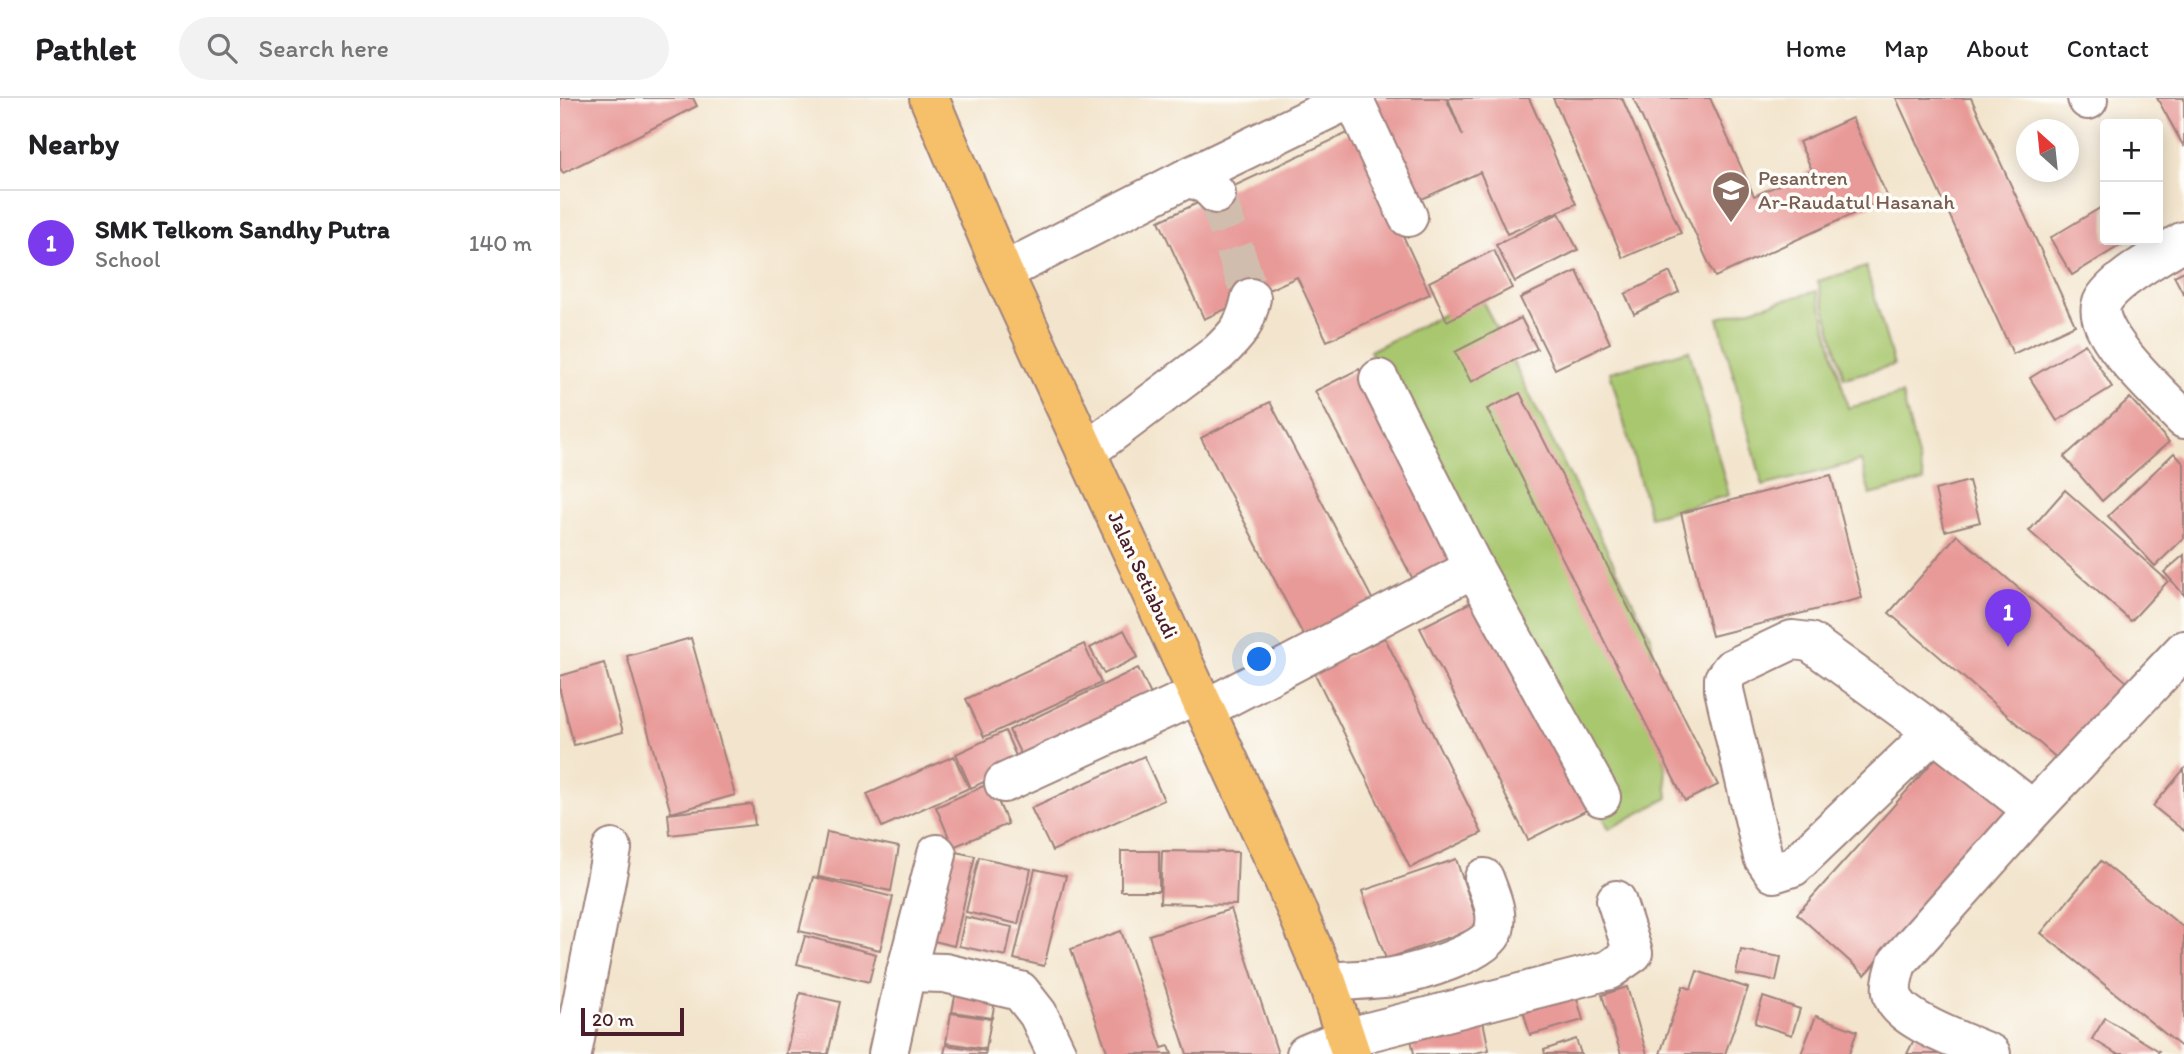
<!DOCTYPE html>
<meta charset="utf-8">
<style>
body{margin:0;font-family:Itim,sans-serif;background:#f2f2f2;color:#202124}
.controls{position:absolute;right:21px;top:21px;display:grid;overflow:hidden;border-radius:7px;box-shadow:0 4px 18px #0003}
.controls button{width:63px;height:63px;display:grid;place-items:center;padding:0;border:0;border-bottom:2px solid #e0e0e0;background:#fff;color:#202124;font:35px sans-serif}
.compass{position:absolute;left:1456px;top:21px;width:63px;height:63px;border-radius:50%;background:#fff;box-shadow:0 4px 18px #0003;rotate:333deg}
.scale{position:absolute;left:21px;bottom:18px;width:103px;box-sizing:border-box;padding-left:7px;border:4px solid #4a1f2b;border-top:0;font-size:19px;line-height:24px;white-space:nowrap;color:#4a1f2b;-webkit-text-stroke:5px #fdfcf7;paint-order:stroke}
.you{position:absolute;left:700px;top:562px;width:24px;height:24px;margin:-18px;border:5px solid #fff;border-radius:50%;background:#1a73e8;box-shadow:0 0 0 10px #1a73e833}
.badge{display:grid;place-items:center;width:46px;height:46px;border-radius:50%;background:#7c3aed;color:#fff;font-size:23px;font-weight:700}
.pin{position:absolute;translate:-50% -58px;filter:drop-shadow(0 2px 4px #0008)}
.pin::after{content:'';position:absolute;top:37px;width:24px;height:21px;background:inherit;clip-path:polygon(0 0,100% 0,50% 100%)}
.list{margin:0;padding:0;list-style:none}
h2{display:flex;justify-content:space-between;align-items:center;height:91px;margin:0;padding:0 28px;font-size:30px}
h2 small{font-size:23px;font-weight:400;color:#757577}
.list li{display:grid;grid-template-columns:46px 1fr auto;gap:21px;align-items:center;box-sizing:border-box;height:105px;padding:0 28px;border-top:2px solid #e0e0e0}
.list b{display:block;font-size:26px;white-space:nowrap}
.list p{margin:0;font-size:23px;white-space:nowrap;color:#757577}
.list em{font-size:23px;font-style:normal;color:#757577}
.icon{flex:none;width:38px;height:38px;fill:none;stroke:currentColor;stroke-width:2;stroke-linecap:round;stroke-linejoin:round}
.map{position:relative;flex:none;width:1624px;height:956px;overflow:hidden}
header{display:flex;align-items:center;gap:42px;box-sizing:border-box;height:98px;padding:0 35px;background:#fff;border-bottom:2px solid #e0e0e0}
header strong{font-size:33px}
nav{display:flex;gap:38px;margin-inline-start:auto;font-size:24px}
.search{width:490px;height:63px;background:#f2f2f2;display:flex;align-items:center;gap:18px;box-sizing:border-box;padding:0 24px;border-radius:38px;color:#757577;font-size:26px}
main{display:flex}
aside{flex:1;background:#fff}
.map>svg:first-child{display:block}
.green{fill:#a8c76e;stroke:#79734c;stroke-width:2}
.building{fill:#e89a98}
.lines{fill:none;stroke-linecap:round;stroke-linejoin:round}
.minor-tunnel{stroke:#d1bdad;stroke-width:38;stroke-dasharray:38 19;stroke-linecap:butt}
.minor-casing{stroke:#9e827c;stroke-width:42}
.major-casing{stroke:#9e827c;stroke-width:42}
.minor{stroke:#fff;stroke-width:38}
.major{stroke:#f6c06b;stroke-width:38}
.labels{text-anchor:middle;stroke-width:7;stroke-linejoin:round;paint-order:stroke}
.education-label{font-size:21px;fill:#785e54;stroke:#fdfcf7;text-anchor:start}
.street-label{font-size:21px;fill:#4a1f2b;stroke:#fdfcf7}
</style>
<header>
<strong>Pathlet</strong>
<div class="search"><svg class="icon" aria-label="search" viewBox="0 0 24 24"><circle cx="10" cy="10" r="6"/><path d="M15 15l6 6"/></svg>Search here</div>
<nav><a>Home</a><a>Map</a><a>About</a><a>Contact</a></nav>
</header>
<main>
<aside>
<h2>Nearby<small></small></h2>
<ul class="list">
<li><span class="badge">1</span><div><b>SMK Telkom Sandhy Putra</b><p>School</p></div><em>140 m</em></li>
</ul>
</aside>
<div class="map">
<svg width="1624" height="956" viewBox="0 0 1624 956">
<rect width="100%" height="100%" fill="#fdfcf7"/>
<filter id="ink" filterUnits="userSpaceOnUse"><feTurbulence type="fractalNoise" baseFrequency=".0143" numOctaves="2"/><feDisplacementMap in="SourceGraphic" scale="14" xChannelSelector="R" yChannelSelector="G"/><feConvolveMatrix kernelMatrix="1 2 1 2 8 2 1 2 1" color-interpolation-filters="sRGB"/></filter>
<filter id="wash" filterUnits="userSpaceOnUse"><feTurbulence type="fractalNoise" baseFrequency=".00686" numOctaves="4" result="noise"/><feDisplacementMap in="SourceGraphic" scale="28" xChannelSelector="R" yChannelSelector="G"/><feGaussianBlur stdDeviation="1.57" result="paint"/><feColorMatrix in="noise" values="0 0 0 0 0 0 0 0 0 0 0 0 0 0 0 0 0 1.4 0 .05"/><feComposite in="paint" operator="in"/></filter>
<g filter="url(#wash)">
<rect width="100%" height="100%" fill="#f3e5cd"/>
<g class="green">
<path d="M 1306,169 L 1334,267 L 1284,280 L 1258,183 Z"/>
<path d="M 1257,193 L 1288,310 L 1342,296 L 1364,383 L 1310,397 L 1301,363 L 1203,388 L 1158,220 Z"/>
<path d="M 920,198 L 1091,540 L 1108,700 L 1049,731 L 810,253 Z"/>
<path d="M 1129,252 L 1169,397 L 1090,419 L 1050,274 Z"/>
</g>
<g id="blocks">
<g class="building">
<path d="M 0,0 L 133,0 L 137,8 L 3,75 L 0,70 Z"/>
<path d="M 799,0 L 886,0 L 903,38 L 888,0 L 969,0 L 1016,106 L 947,136 L 920,74 L 849,107 Z"/>
<path d="M 993,0 L 1062,0 L 1121,135 L 1063,160 Z"/>
<path d="M 1073,0 L 1150,0 L 1194,98 L 1252,72 L 1239,44 L 1292,20 L 1328,100 L 1155,179 Z"/>
<path d="M 1336,0 L 1411,0 L 1515,227 L 1453,256 Z"/>
<path d="M 1597,0 L 1624,0 L 1624,49 Z"/>
<path d="M 794,32 L 870,196 L 767,243 L 737,179 L 644,221 L 599,123 Z"/>
<path d="M 1545,107 L 1545,142 L 1569,142 L 1512,177 L 1490,140 Z"/>
<path d="M 999,115 L 1018,152 L 955,184 L 936,147 Z"/>
<path d="M 934,152 L 952,190 L 887,223 L 869,184 Z"/>
<path d="M 1017,173 L 1050,245 L 995,271 L 960,200 Z"/>
<path d="M 1624,173 L 1624,197 L 1614,178 Z"/>
<path d="M 1110,174 L 1119,194 L 1074,216 L 1065,196 Z"/>
<path d="M 961,220 L 977,251 L 911,284 L 895,254 Z"/>
<path d="M 1525,246 L 1552,289 L 1497,323 L 1470,280 Z"/>
<path d="M 799,271 L 903,470 L 859,493 L 755,293 Z"/>
<path d="M 960,295 L 1158,687 L 1125,703 L 927,311 Z"/>
<path d="M 1570,300 L 1609,344 L 1542,403 L 1504,359 Z"/>
<path d="M 710,304 L 820,516 L 751,552 L 641,340 Z"/>
<path d="M 1614,355 L 1624,366 L 1624,440 L 1595,468 L 1548,418 Z"/>
<path d="M 1271,377 L 1302,500 L 1152,538 L 1121,415 Z"/>
<path d="M 1409,383 L 1420,424 L 1385,433 L 1375,392 Z"/>
<path d="M 1505,392 L 1608,483 L 1571,523 L 1469,433 Z"/>
<path d="M 1397,437 L 1567,584 L 1499,662 L 1329,515 Z"/>
<path d="M 1624,457 L 1624,497 L 1604,474 Z"/>
<path d="M 925,497 L 1033,709 L 968,742 L 860,530 Z"/>
<path d="M 564,532 L 578,559 L 544,576 L 530,550 Z"/>
<path d="M 131,540 L 175,697 L 111,715 L 67,558 Z"/>
<path d="M 825,540 L 922,735 L 850,770 L 754,574 Z"/>
<path d="M 524,546 L 541,585 L 424,639 L 406,601 Z"/>
<path d="M 44,565 L 63,634 L 14,647 L 0,593 L 0,578 Z"/>
<path d="M 578,570 L 593,601 L 464,663 L 449,632 Z"/>
<path d="M 445,633 L 460,667 L 411,690 L 396,656 Z"/>
<path d="M 1386,649 L 1455,709 L 1305,877 L 1237,816 Z"/>
<path d="M 394,658 L 409,690 L 322,729 L 307,696 Z"/>
<path d="M 584,658 L 604,702 L 492,753 L 471,710 Z"/>
<path d="M 1624,671 L 1624,733 L 1593,708 Z"/>
<path d="M 430,685 L 448,726 L 393,749 L 376,709 Z"/>
<path d="M 192,706 L 195,727 L 110,737 L 108,716 Z"/>
<path d="M 267,734 L 339,749 L 331,793 L 258,779 Z"/>
<path d="M 391,753 L 415,758 L 394,848 L 370,842 Z"/>
<rect x="561" y="753" width="38" height="40"/>
<path d="M 602,753 L 678,754 L 676,807 L 600,805 Z"/>
<path d="M 419,759 L 471,771 L 458,826 L 406,814 Z"/>
<path d="M 896,761 L 919,829 L 826,861 L 802,793 Z"/>
<path d="M 1541,763 L 1624,830 L 1624,951 L 1481,835 Z"/>
<path d="M 475,771 L 506,778 L 484,868 L 454,861 Z"/>
<path d="M 253,779 L 333,799 L 320,852 L 239,833 Z"/>
<path d="M 671,811 L 682,846 L 718,956 L 627,956 L 610,904 L 589,837 Z"/>
<path d="M 405,819 L 452,829 L 446,858 L 399,848 Z"/>
<path d="M 561,833 L 602,950 L 609,948 L 612,956 L 548,956 L 511,851 Z"/>
<path d="M 245,838 L 316,856 L 309,884 L 237,866 Z"/>
<path d="M 1181,852 L 1221,859 L 1216,883 L 1176,876 Z"/>
<path d="M 1137,873 L 1188,890 L 1165,956 L 1100,956 L 1123,888 L 1131,891 Z"/>
<path d="M 398,883 L 437,890 L 432,920 L 392,914 Z"/>
<path d="M 1013,886 L 1023,922 L 970,937 L 960,902 Z"/>
<path d="M 1067,889 L 1087,956 L 1061,956 L 1042,897 Z"/>
<path d="M 240,895 L 280,904 L 268,956 L 226,956 Z"/>
<path d="M 1203,899 L 1240,911 L 1232,937 L 1195,925 Z"/>
<path d="M 921,913 L 929,952 L 910,956 L 854,956 L 849,930 Z"/>
<path d="M 391,915 L 431,921 L 426,951 L 386,945 Z"/>
<path d="M 1256,918 L 1297,933 L 1289,956 L 1241,956 Z"/>
<path d="M 1545,920 L 1599,953 L 1597,956 L 1557,956 L 1532,941 Z"/>
<path d="M 1358,933 L 1407,956 L 1347,956 Z"/>
<path d="M 1016,941 L 1021,956 L 985,956 L 984,952 Z"/>
<path d="M 386,947 L 426,953 L 425,956 L 384,956 Z"/>
</g>
</g>
</g>
<g filter="url(#ink)">
<use href="#blocks" fill-opacity="0" stroke="#9e827c" stroke-width="2"/>
<g class="lines">
<path class="minor-tunnel" d="M 656,96 L 691,200"/>
<defs>
<g id="minor">
<path d="M 793,0 L 848,119"/>
<path d="M 1527,0 L 1528,2"/>
<path d="M 625,81 L 792,0"/>
<path d="M 1624,143 C 1603,155 1551,184 1542,205 C 1529,233 1605,301 1624,321"/>
<path d="M 443,174 L 625,81 C 639,81 646,85 656,96"/>
<path d="M 819,281 L 914,470 L 1041,699"/>
<path d="M 526,354 L 658,255 C 678,236 685,228 691,200"/>
<path d="M 645,611 L 914,470"/>
<path d="M 1374,634 L 1233,769 L 1214,775 L 1203,759 L 1164,592 L 1164,581 L 1171,571 L 1232,542 L 1250,544 L 1374,634 L 1473,712"/>
<path d="M 444,685 L 638,596"/>
<path d="M 346,874 L 385,875 L 460,893 L 478,916 L 497,956"/>
<path d="M 767,884 C 789,882 811,882 833,879 C 855,875 928,855 934,832 C 939,814 930,797 924,780"/>
<path d="M 12,956 L 52,751"/>
<path d="M 328,956 L 346,874 L 377,756"/>
<path d="M 746,956 L 785,940 L 1049,872 L 1073,855 L 1056,802"/>
<path d="M 1431,956 C 1408,946 1347,925 1335,903 C 1328,891 1334,877 1337,865 L 1473,712 L 1624,552"/>
</g>
<path id="major" d="M 369,0 L 443,174 L 722,778 L 767,884 L 791,956"/>
</defs>
<use href="#minor" class="minor-casing"/>
<use href="#major" class="major-casing"/>
<use href="#minor" class="minor"/>
<use href="#major" class="major"/>
</g>
</g>
<defs>
<symbol id="school-pin" viewBox="-11 -11 22 30"><path d="M0 17L-7.5 6A9.5 9.5 0 1 1 7.5 6Z" fill="#8d6e63" stroke="#fdfcf7"/><path d="M0-5L7-2L0 1L-7-2ZM-4 1L0 2.5L4 1V4Q0 6-4 4Z" fill="#fff"/></symbol>
</defs>
<g fill-rule="evenodd">
<use href="#school-pin" x="1149" y="70" width="44" height="60"/>
</g>
<g class="labels">
<g class="education-label">
<text x="1198" y="87">Pesantren<tspan x="1198" dy="24">Ar-Raudatul Hasanah</tspan></text>
</g>
<g class="street-label">
<text transform="translate(583 477) rotate(65)" y="7">Jalan Setiabudi</text>
</g>
</g>
</svg>
<div class="controls">
<button>+</button>
<button>−</button>
</div>
<svg class="compass" viewBox="-18 -18 36 36"><path d="M0-13l5 13h-10z" fill="#e53935"/><path d="M0 13l5-13h-10z" fill="#757577"/></svg>
<div class="scale">20 m</div>
<div class="you"></div>
<div class="pin badge" style="left:1448px;top:549px">1</div>
</div>
</main>
